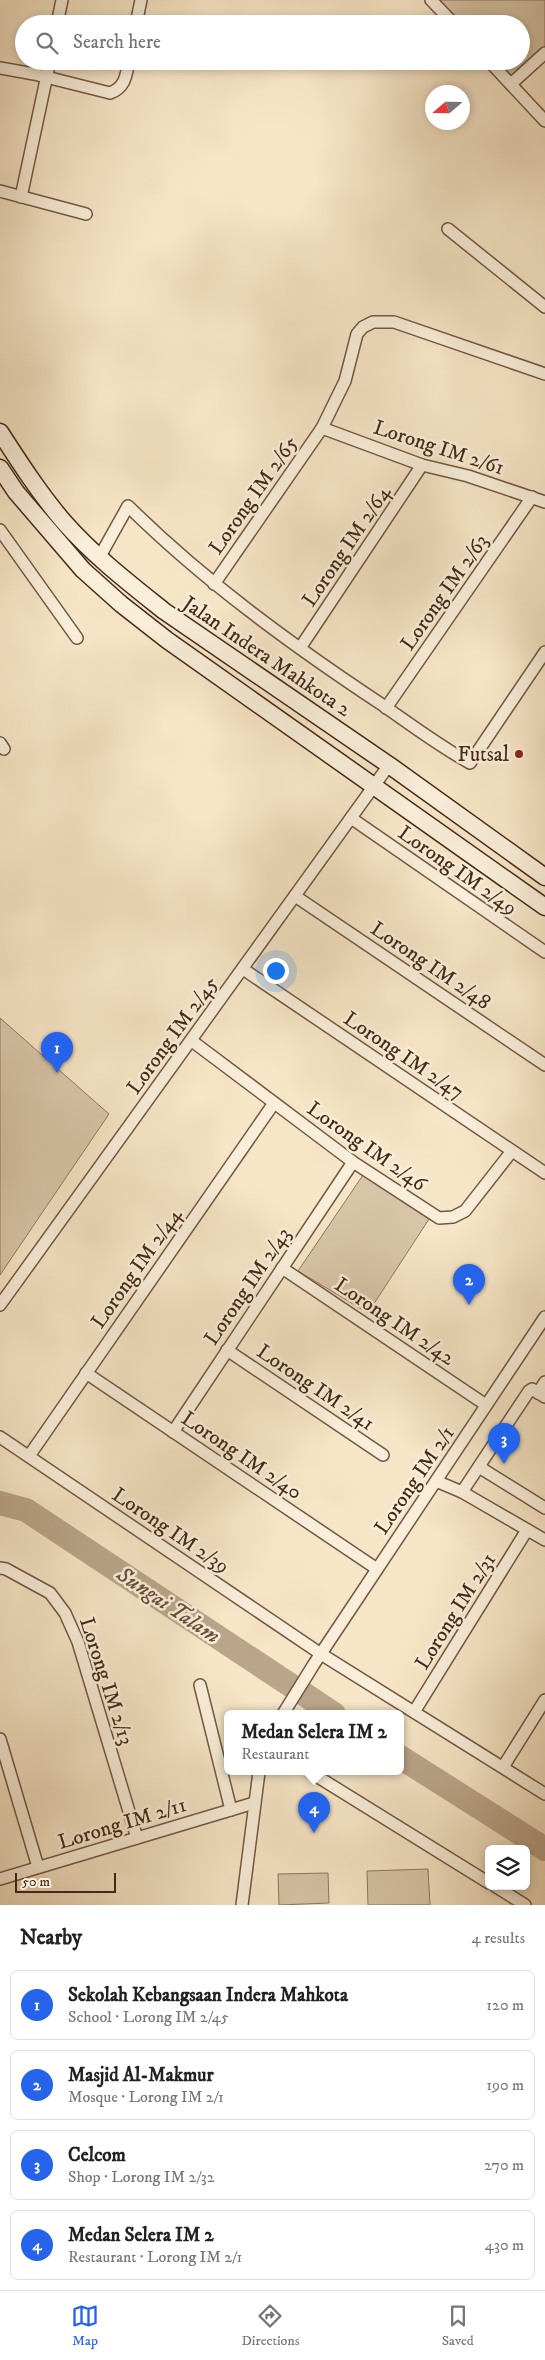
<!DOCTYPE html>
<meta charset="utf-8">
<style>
body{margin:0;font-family:"IM FELL DW Pica",serif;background:#f2f2f2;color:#222}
.controls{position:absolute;right:15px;bottom:15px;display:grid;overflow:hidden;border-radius:8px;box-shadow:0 2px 8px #0003}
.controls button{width:45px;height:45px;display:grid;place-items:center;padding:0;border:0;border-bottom:1px solid #e0e0e0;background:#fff;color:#222;font:25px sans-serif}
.compass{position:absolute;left:425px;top:85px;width:45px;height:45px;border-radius:50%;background:#fff;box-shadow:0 2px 8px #0003;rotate:250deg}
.scale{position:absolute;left:15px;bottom:12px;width:101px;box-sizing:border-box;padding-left:5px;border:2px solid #462917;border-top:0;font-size:14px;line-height:18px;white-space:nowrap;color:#462917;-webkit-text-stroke:4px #f9eeda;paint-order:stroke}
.you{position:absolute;left:275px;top:970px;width:18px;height:18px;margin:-12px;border:4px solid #fff;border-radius:50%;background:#1a73e8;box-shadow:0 0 0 8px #1a73e833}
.badge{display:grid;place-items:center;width:32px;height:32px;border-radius:50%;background:#2563eb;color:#fff;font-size:16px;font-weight:700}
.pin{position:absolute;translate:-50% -41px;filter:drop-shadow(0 1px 2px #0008)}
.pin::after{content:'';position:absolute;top:26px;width:18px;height:15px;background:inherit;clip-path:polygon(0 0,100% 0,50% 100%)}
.popup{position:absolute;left:224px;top:1710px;width:180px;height:65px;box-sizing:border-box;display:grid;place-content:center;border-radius:8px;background:#fff;filter:drop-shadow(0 1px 4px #0005);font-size:16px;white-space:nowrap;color:#767676}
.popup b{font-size:19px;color:#222}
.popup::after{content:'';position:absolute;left:50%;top:100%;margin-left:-10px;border:10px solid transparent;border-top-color:#fff}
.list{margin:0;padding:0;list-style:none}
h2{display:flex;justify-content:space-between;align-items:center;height:65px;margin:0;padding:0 20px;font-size:21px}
h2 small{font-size:16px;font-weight:400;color:#767676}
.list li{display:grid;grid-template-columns:32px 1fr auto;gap:15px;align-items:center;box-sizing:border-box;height:70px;margin:0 10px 10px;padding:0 10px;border:1px solid #e0e0e0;border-radius:8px}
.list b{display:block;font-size:19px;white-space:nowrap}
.list p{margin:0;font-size:16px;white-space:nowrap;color:#767676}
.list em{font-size:16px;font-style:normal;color:#767676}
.icon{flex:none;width:28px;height:28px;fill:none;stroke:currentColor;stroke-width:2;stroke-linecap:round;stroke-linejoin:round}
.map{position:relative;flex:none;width:545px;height:1905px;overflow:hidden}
.search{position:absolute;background:#fff;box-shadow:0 2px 8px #0003;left:15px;right:15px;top:15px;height:55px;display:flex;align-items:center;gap:12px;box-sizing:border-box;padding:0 18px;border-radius:28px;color:#767676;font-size:19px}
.sheet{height:385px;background:#fff}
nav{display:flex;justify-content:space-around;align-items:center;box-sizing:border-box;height:70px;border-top:1px solid #e0e0e0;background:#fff;font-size:14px;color:#767676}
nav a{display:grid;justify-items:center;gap:2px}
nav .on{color:#2563eb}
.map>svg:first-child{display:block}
.green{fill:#d8c5a8;stroke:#8f7760}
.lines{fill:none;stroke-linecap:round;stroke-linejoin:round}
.river{stroke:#baa58a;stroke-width:24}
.street-casing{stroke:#725843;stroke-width:14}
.secondary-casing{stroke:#462917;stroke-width:19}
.street{stroke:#f9eeda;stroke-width:11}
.secondary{stroke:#f9eeda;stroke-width:16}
.poi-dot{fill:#8f2418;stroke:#f9eeda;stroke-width:2}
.labels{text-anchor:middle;stroke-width:5;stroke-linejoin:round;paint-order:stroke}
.street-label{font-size:21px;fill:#462917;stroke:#f9eeda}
.poi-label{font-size:21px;fill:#462917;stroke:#f9eeda;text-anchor:end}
.water-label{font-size:22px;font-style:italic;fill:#694e3a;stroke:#f9eeda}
</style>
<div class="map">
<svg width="545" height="1905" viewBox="0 0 545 1905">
<rect width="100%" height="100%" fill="#f6e5c6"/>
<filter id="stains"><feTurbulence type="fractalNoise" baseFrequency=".004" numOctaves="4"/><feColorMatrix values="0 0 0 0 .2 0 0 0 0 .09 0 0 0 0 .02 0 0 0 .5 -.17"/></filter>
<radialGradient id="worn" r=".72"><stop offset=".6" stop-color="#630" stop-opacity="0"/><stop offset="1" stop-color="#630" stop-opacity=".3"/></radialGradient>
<g class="green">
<path d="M 431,0 L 545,0 L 545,53 L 511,84 L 489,61 L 521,61 L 521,24 L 454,24 Z"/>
<path d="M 0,1018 L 109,1114 L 0,1275 Z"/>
<path d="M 363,1175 L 429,1219 L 368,1313 L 298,1271 Z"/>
<path d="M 428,1869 L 430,1905 L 368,1905 L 367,1871 Z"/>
<path d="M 328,1873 L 329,1903 L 279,1905 L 278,1874 Z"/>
</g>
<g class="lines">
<g class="river">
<path d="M 0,1503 L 26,1510 L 334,1714"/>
<path d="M 400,1757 L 545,1849"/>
</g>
<defs>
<g id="street">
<path d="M 431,0 L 454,24"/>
<path d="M 57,24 L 62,0"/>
<path d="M 136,24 L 141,0"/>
<path d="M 489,61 L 545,121"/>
<path d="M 0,68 L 34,74 L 110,93 C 125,88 126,76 129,61"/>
<path d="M 511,84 L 545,53"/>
<path d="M 0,191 L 86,214"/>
<path d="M 21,197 L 50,61"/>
<path d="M 448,229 L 545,307"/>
<path d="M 322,428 L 422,465 L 468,476 L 545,502"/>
<path d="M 0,530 L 77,638"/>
<path d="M 99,558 L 128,506 C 204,581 292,645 381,704 C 410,724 439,746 470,763 L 545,652"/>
<path d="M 214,584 L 322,428 L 345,381 L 357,334 L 363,327 L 373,322 L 394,322 L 545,374"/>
<path d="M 300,648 L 422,465"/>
<path d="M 386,708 L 532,497"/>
<path d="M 0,743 L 4,749"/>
<path d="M 351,818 L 545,952"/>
<path d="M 295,896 L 545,1065"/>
<path d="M 243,969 L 545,1173"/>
<path d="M 192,1041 L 353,1162 L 439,1218 L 453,1217 L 465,1211 L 512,1151"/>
<path d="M 282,1268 L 486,1405"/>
<path d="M 0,1305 L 389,765"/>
<path d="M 227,1350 L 383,1455"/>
<path d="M 86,1373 L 377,1569"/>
<path d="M 538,1393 L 545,1382"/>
<path d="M 173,1432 L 353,1162"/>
<path d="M 0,1437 L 321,1654 L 545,1794"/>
<path d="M 29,1456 L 274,1103"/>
<path d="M 479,1467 L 545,1508"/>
<path d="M 436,1481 L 462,1492 L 545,1540"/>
<path d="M 462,1492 L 529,1391 L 532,1389 L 545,1397"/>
<path d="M 0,1568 L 6,1569 L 50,1593 L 65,1613 L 78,1642 L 137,1838"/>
<path d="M 200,1685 L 231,1810"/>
<path d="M 414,1712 L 527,1530"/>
<path d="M 283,1714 L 314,1664 L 545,1317"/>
<path d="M 0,1739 L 38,1867"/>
<path d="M 503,1767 L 545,1700"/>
<path d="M 310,1772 L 489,1883"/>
<path d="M 0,1879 L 254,1803"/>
<path d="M 495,1886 L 525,1905"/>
<path d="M 242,1905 L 259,1772"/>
</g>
<g id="secondary">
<path d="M 0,432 C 20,463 40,494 64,522 C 94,556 129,583 164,611 L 389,765 L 545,877"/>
<path d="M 0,468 L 16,492 L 83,570 L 121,604 L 167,640 L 545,907"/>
</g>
</defs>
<use href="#street" class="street-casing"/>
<use href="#secondary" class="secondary-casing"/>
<use href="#street" class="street"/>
<use href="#secondary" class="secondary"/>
</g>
<circle class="poi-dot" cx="519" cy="754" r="5"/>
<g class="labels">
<g class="street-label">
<text transform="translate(439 447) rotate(18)" y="7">Lorong IM 2/61</text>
<text transform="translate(253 495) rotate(-55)" y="7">Lorong IM 2/65</text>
<text transform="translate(346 546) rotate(-56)" y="7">Lorong IM 2/64</text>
<text transform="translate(444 592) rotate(-55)" y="7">Lorong IM 2/63</text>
<text transform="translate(267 656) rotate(34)" y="7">Jalan Indera Mahkota 2</text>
<text transform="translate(458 870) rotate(35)" y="7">Lorong IM 2/49</text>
<text transform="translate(431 965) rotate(34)" y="7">Lorong IM 2/48</text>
<text transform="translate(172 1035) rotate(-54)" y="7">Lorong IM 2/45</text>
<text transform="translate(404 1055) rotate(34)" y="7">Lorong IM 2/47</text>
<text transform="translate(367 1146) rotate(35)" y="7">Lorong IM 2/46</text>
<text transform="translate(136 1268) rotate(-55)" y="7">Lorong IM 2/44</text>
<text transform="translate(247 1286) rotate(-56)" y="7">Lorong IM 2/43</text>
<text transform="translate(395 1321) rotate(34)" y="7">Lorong IM 2/42</text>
<text transform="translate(316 1387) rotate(34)" y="7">Lorong IM 2/41</text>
<text transform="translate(242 1455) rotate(34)" y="7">Lorong IM 2/40</text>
<text transform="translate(414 1480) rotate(-56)" y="7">Lorong IM 2/1</text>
<text transform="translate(171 1530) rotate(34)" y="7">Lorong IM 2/39</text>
<text transform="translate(455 1611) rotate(-58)" y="7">Lorong IM 2/31</text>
<text transform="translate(107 1681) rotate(72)" y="7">Lorong IM 2/13</text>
<text transform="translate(122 1823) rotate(-17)" y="7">Lorong IM 2/11</text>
</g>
<g class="poi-label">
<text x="509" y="761">Futsal</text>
</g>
<g class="water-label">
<text transform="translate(169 1604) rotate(34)" y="8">Sungai Talam</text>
</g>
</g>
<rect width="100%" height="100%" filter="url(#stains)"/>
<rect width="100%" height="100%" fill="url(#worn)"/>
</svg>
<div class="controls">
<button><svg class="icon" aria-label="layers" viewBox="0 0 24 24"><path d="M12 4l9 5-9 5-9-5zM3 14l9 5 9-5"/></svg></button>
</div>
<svg class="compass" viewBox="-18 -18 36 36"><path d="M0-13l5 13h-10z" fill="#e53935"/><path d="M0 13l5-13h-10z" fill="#767676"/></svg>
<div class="scale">50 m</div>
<div class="you"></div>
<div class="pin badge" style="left:57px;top:1073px">1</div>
<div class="pin badge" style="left:469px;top:1305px">2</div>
<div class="pin badge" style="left:504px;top:1464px">3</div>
<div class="pin badge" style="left:314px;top:1833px">4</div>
<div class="popup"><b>Medan Selera IM 2</b>Restaurant</div>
<div class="search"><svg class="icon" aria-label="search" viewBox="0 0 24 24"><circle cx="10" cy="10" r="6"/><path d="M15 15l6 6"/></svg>Search here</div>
</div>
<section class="sheet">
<h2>Nearby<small>4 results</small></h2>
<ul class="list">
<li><span class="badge">1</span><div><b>Sekolah Kebangsaan Indera Mahkota</b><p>School · Lorong IM 2/45</p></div><em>120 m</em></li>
<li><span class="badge">2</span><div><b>Masjid Al-Makmur</b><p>Mosque · Lorong IM 2/1</p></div><em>190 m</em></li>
<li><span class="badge">3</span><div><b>Celcom</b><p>Shop · Lorong IM 2/32</p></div><em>270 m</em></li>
<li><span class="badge">4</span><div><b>Medan Selera IM 2</b><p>Restaurant · Lorong IM 2/1</p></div><em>430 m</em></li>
</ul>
</section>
<nav>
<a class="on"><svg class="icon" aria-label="map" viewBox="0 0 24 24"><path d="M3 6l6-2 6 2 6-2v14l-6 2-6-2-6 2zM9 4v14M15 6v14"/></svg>Map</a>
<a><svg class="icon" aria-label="directions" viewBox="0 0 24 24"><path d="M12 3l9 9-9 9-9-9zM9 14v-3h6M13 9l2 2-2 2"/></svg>Directions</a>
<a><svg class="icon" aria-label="saved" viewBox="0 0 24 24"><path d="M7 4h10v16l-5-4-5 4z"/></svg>Saved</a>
</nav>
